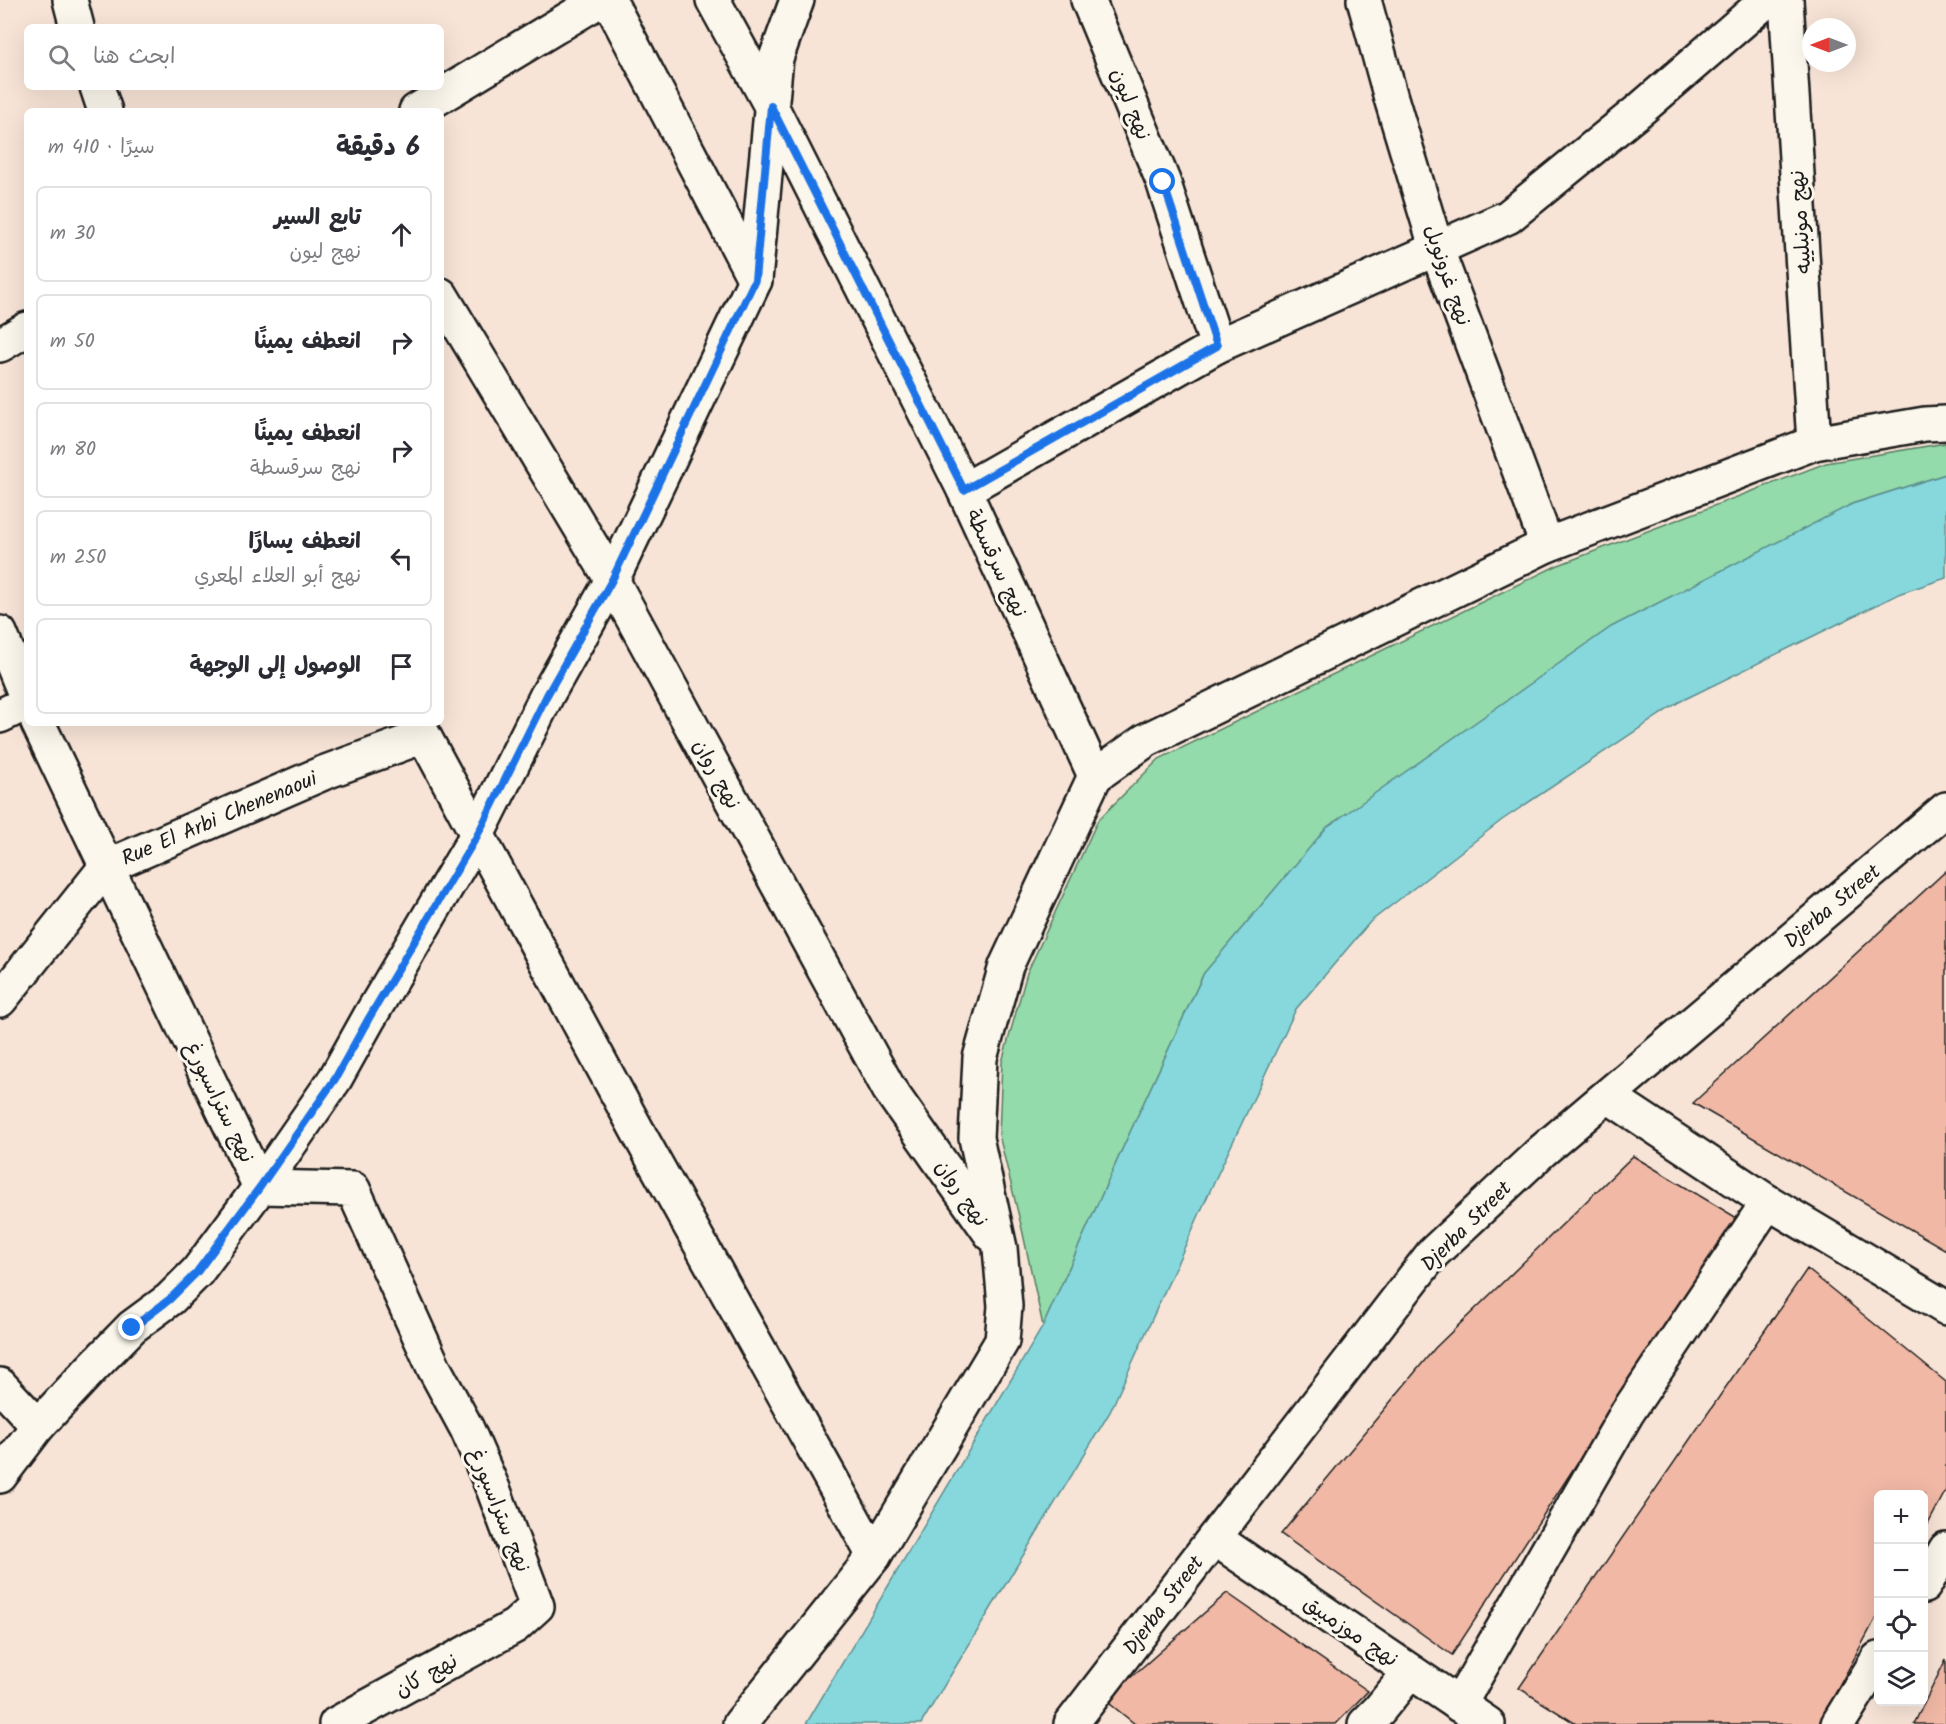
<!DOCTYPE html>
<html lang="ar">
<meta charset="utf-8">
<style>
body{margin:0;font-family:Kalam,"Playpen Sans Arabic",sans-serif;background:#f7f7f7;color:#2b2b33;direction:rtl}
.controls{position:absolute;right:18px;bottom:18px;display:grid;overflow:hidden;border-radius:9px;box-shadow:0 6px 24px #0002}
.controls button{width:54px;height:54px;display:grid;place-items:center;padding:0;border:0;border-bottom:2px solid #e1e1e2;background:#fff;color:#2b2b33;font:30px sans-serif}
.compass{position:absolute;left:1802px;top:18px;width:54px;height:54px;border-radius:50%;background:#fff;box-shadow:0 6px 24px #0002;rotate:270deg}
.stop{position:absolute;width:18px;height:18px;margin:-14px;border:4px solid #1a73e8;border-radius:50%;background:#fff}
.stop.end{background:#1a73e8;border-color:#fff;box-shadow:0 2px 6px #0008}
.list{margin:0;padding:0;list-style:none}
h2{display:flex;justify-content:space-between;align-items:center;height:78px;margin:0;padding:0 24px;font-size:26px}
h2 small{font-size:20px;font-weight:400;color:#7c7c81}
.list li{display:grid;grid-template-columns:39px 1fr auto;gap:18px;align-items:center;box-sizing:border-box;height:96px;margin:0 12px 12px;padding:0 12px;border:2px solid #e1e1e2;border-radius:9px}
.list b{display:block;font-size:22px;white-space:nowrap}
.list p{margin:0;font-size:20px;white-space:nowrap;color:#7c7c81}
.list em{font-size:20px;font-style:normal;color:#7c7c81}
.icon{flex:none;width:33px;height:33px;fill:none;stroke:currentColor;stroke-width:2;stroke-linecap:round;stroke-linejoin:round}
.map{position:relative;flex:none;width:1946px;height:1724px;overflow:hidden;direction:ltr}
.search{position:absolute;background:#fff;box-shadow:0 6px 24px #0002;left:24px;top:24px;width:420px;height:66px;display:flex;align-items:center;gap:15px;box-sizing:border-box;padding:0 21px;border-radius:9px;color:#7c7c81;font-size:22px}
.panel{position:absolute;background:#fff;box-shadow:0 6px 24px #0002;left:24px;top:108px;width:420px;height:618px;border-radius:9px;direction:rtl}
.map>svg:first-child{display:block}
.green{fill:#93dbaa;stroke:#587c63;stroke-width:1.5}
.water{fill:#86d8dc;stroke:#5c8d8f;stroke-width:1.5}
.building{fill:#f0b8a5;stroke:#1c1c1c;stroke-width:1.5}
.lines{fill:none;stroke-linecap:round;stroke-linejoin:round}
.minor-casing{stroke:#1c1c1c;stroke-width:38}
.minor{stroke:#fbf7ec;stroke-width:33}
.route{stroke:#1a73e8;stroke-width:8}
.labels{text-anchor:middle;stroke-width:6;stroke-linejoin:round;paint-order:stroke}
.street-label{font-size:21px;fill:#1c1c1c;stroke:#fbf7ec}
</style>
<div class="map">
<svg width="1946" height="1724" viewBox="0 0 1946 1724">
<rect width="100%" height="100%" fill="#f8e4d7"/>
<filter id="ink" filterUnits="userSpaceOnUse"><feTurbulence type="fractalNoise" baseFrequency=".0167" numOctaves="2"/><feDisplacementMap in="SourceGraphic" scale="12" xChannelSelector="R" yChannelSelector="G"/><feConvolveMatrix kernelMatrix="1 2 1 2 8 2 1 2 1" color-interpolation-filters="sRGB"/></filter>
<g filter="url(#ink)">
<path class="green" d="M 1946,443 L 1946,474 L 1852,504 L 1204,973 L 1125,1143 L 1043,1326 L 1022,1229 L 999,1135 L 1002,1062 L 1027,973 L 1098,820 L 1159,759 L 1556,566 L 1826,463 Z"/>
<path class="water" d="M 1946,474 L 1946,578 L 1901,593 L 1679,702 L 1502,820 L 1370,922 L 1296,1009 L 1214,1182 L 1110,1412 L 921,1724 L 806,1724 L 1043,1326 L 1125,1143 L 1204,973 L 1327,827 L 1611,627 L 1852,504 Z"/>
<g class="building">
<path d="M 1946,871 L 1946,1250 L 1693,1103 Z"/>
<path d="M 1633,1156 L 1737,1218 L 1452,1655 L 1281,1534 L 1435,1348 Z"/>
<path d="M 1807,1269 L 1946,1382 L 1946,1490 L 1924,1532 L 1924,1494 L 1878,1494 L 1878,1614 L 1819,1724 L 1576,1724 L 1519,1688 Z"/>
<path d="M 1227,1593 L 1368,1691 L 1336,1724 L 1135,1724 L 1105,1700 Z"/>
<path d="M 1946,1659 L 1946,1724 L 1914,1724 Z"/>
</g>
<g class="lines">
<defs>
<g id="minor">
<path d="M 70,0 L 77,27"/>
<path d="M 609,0 L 755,280"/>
<path d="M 713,0 L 771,106 L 964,490 L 1095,776"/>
<path d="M 1088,0 L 1163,181 L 1217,346"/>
<path d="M 1364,0 L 1391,98 L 1437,250 L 1547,545"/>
<path d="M 1786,0 L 1814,443"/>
<path d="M 97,87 L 105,111"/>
<path d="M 416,111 L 600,0"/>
<path d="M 441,295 L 612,580 L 889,1089 L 991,1234"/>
<path d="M 0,345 L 27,329"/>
<path d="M 964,490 L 1217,346 L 1508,217 L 1642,108 L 1767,0"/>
<path d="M 0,633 L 27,699"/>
<path d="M 0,716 L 27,703"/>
<path d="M 38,723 L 260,1187 L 353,1189 L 434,1368 L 467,1429 L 494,1491 L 537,1606 L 515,1626 L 336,1724"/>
<path d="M 417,723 L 644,1143 L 874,1556"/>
<path d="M 0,1000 L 106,867 L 323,773 L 424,736"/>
<path d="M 1608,1096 L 1768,1202 L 1946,1308"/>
<path d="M 0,1385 L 38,1426"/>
<path d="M 0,1476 L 38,1426 L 91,1369 L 132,1327 L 170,1299 L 197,1272 L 260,1187 L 335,1079 L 369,1018 L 477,835 L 547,695 L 612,580 L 755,280 L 776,58 L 797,0"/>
<path d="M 1214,1538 L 1488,1724"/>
<path d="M 1924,1586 L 1946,1549"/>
<path d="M 1459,1705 L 1627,1413 L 1768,1202"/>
<path d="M 740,1724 L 874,1556 L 1002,1341 L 1005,1306 L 1000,1248 L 976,1138 L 980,1058 L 1006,966 L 1095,776 L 1146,740 L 1547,545 L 1814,443 L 1925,424 L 1946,423"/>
<path d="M 1071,1724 L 1433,1253 L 1542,1151 L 1946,809"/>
<path d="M 1365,1724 L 1379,1710 L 1410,1672"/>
<path d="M 1838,1724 L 1878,1659"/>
</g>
</defs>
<use href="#minor" class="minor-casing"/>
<use href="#minor" class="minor"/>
</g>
</g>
<g class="lines" filter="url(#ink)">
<path class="route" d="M 132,1328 L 170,1299 L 197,1272 L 260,1187 L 335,1079 L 369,1018 L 477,836 L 547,695 L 612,580 L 755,280 L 771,106 L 964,490 L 1217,346 L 1163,182"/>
</g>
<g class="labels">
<g class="street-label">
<text transform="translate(1131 104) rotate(68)" y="7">نهج ليون</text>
<text transform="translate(1800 222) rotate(-94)" y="7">نهج مونبلييه</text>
<text transform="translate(1448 275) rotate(71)" y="7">نهج غرونوبل</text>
<text transform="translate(997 563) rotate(65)" y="7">نهج سرقسطة</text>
<text transform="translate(717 774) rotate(61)" y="7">نهج روان</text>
<text transform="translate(219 818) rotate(-23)" y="7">Rue El Arbi Chenenaoui</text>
<text transform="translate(1832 906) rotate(-40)" y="7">Djerba Street</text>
<text transform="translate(220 1102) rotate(64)" y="7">نهج ستراسبورغ</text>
<text transform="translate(962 1193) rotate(55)" y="7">نهج روان</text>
<text transform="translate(1466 1226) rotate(-45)" y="7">Djerba Street</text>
<text transform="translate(500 1510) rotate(68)" y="7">نهج ستراسبورغ</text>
<text transform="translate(1163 1605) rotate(-53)" y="7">Djerba Street</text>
<text transform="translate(1351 1631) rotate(34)" y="7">نهج موزمبيق</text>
<text transform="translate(426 1675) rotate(-29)" y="7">نهج كان</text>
</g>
</g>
</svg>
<div class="controls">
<button>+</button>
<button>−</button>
<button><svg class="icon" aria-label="locate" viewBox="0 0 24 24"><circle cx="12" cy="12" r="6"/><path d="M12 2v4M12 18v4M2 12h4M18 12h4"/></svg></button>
<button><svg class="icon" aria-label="layers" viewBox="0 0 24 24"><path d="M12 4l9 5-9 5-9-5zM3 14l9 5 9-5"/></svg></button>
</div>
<svg class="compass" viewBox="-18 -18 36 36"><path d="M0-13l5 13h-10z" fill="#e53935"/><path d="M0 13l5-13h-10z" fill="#7c7c81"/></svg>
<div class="stop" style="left:1163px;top:182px"></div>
<div class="stop end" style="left:132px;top:1328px"></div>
<div class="search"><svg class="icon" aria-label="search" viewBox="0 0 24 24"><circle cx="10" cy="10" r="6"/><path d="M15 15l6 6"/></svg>ابحث هنا</div>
<section class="panel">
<h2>6 دقيقة<small>سيرًا · 410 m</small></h2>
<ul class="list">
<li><svg class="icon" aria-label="ahead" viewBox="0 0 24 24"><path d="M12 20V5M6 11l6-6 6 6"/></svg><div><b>تابع السير</b><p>نهج ليون</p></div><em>30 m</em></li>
<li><svg class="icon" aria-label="right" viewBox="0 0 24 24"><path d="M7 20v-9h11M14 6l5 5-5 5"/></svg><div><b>انعطف يمينًا</b></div><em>50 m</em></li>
<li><svg class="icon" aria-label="right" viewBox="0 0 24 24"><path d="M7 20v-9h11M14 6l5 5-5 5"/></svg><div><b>انعطف يمينًا</b><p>نهج سرقسطة</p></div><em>80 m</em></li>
<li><svg class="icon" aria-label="left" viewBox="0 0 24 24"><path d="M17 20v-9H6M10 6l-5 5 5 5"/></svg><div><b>انعطف يسارًا</b><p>نهج أبو العلاء المعري</p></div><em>250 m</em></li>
<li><svg class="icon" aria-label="arrive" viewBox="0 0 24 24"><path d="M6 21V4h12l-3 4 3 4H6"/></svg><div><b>الوصول إلى الوجهة</b></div></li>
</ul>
</section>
</div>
